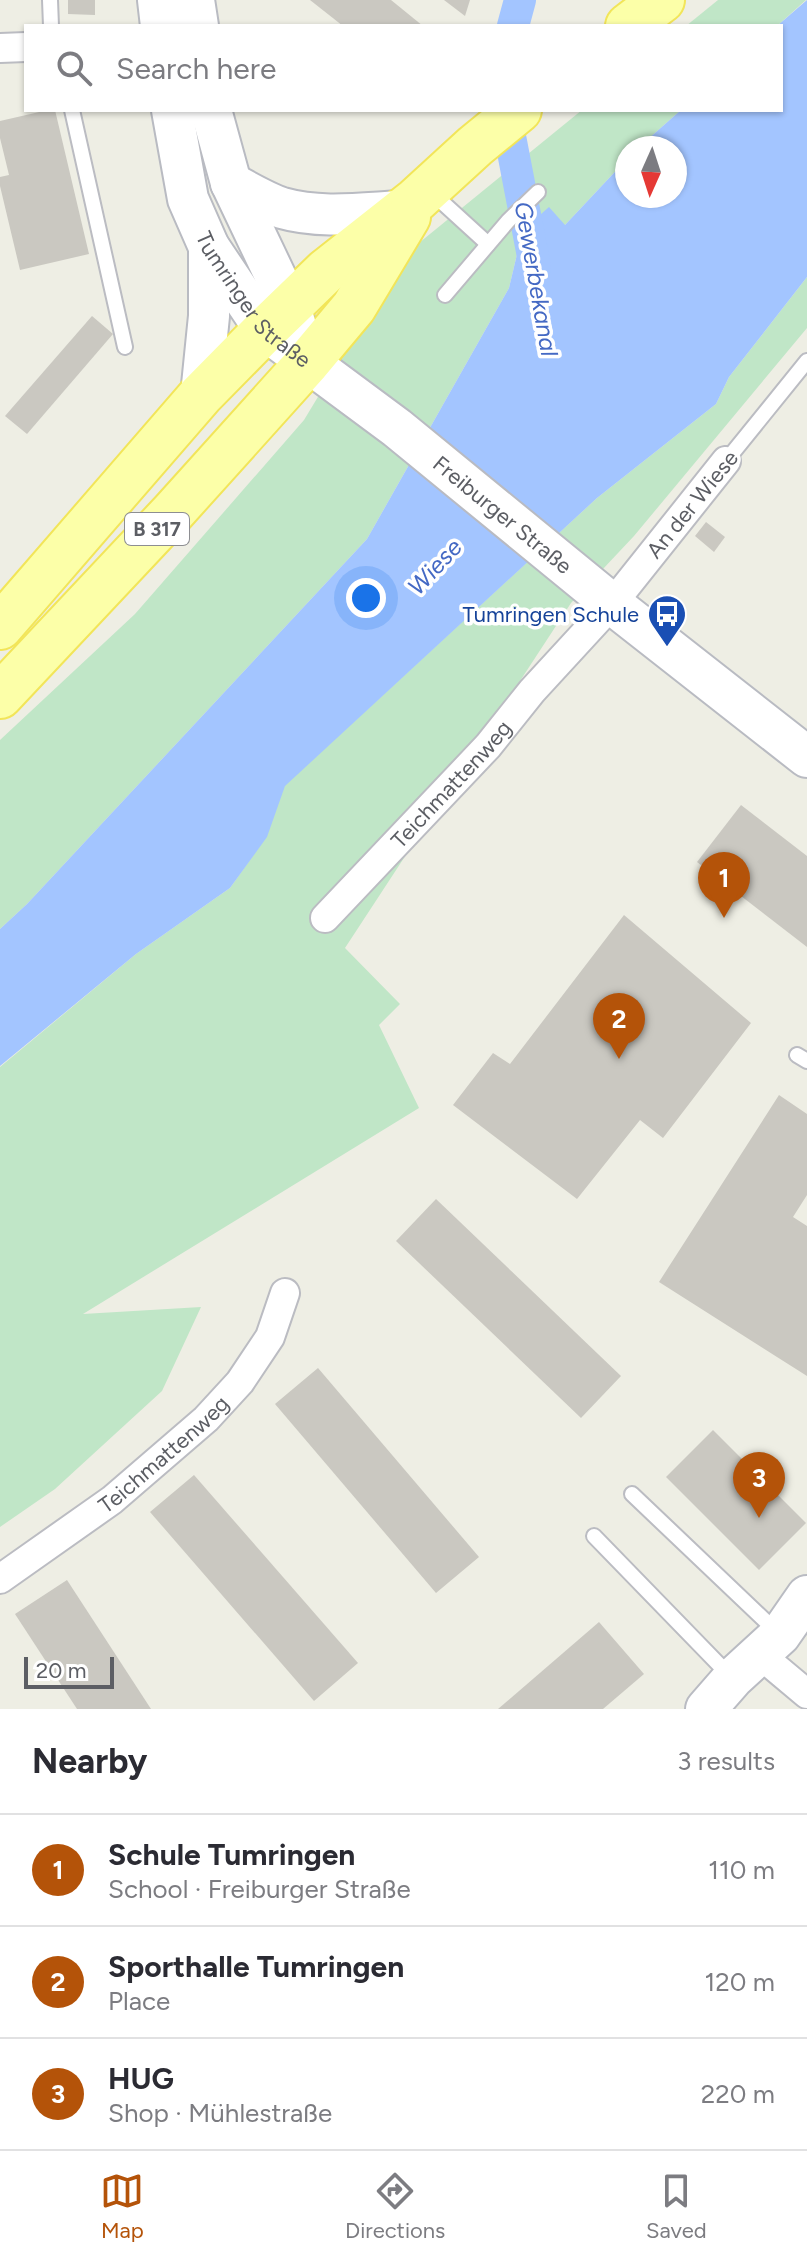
<!DOCTYPE html>
<meta charset="utf-8">
<style>
body{margin:0;font-family:Figtree,sans-serif;background:#f7f7f7;color:#2b2b33}
.compass{position:absolute;left:615px;top:136px;width:72px;height:72px;border-radius:50%;background:#fff;box-shadow:0 2px 6px #0004;rotate:183deg}
.scale{position:absolute;left:24px;bottom:20px;width:90px;box-sizing:border-box;padding-left:8px;border:4px solid #5c5e64;border-top:0;font-size:22px;line-height:28px;white-space:nowrap;color:#5c5e64;-webkit-text-stroke:6px #fff;paint-order:stroke}
.you{position:absolute;left:366px;top:598px;width:28px;height:28px;margin:-20px;border:6px solid #fff;border-radius:50%;background:#1a73e8;box-shadow:0 0 0 12px #1a73e833}
.badge{display:grid;place-items:center;width:52px;height:52px;border-radius:50%;background:#b45309;color:#fff;font-size:26px;font-weight:700}
.pin{position:absolute;translate:-50% -66px;filter:drop-shadow(0 2px 4px #0008)}
.pin::after{content:'';position:absolute;top:42px;width:28px;height:24px;background:inherit;clip-path:polygon(0 0,100% 0,50% 100%)}
.list{margin:0;padding:0;list-style:none}
h2{display:flex;justify-content:space-between;align-items:center;height:104px;margin:0;padding:0 32px;font-size:34px}
h2 small{font-size:26px;font-weight:400;color:#7c7c81}
.list li{display:grid;grid-template-columns:52px 1fr auto;gap:24px;align-items:center;box-sizing:border-box;height:112px;padding:0 32px;border-top:2px solid #e1e1e2}
.list b{display:block;font-size:30px;white-space:nowrap}
.list p{margin:0;font-size:26px;white-space:nowrap;color:#7c7c81}
.list em{font-size:26px;font-style:normal;color:#7c7c81}
.icon{flex:none;width:44px;height:44px;fill:none;stroke:currentColor;stroke-width:2;stroke-linecap:round;stroke-linejoin:round}
.map{position:relative;flex:none;width:807px;height:1709px;overflow:hidden}
.search{position:absolute;background:#fff;box-shadow:0 2px 6px #0004;left:24px;right:24px;top:24px;height:88px;display:flex;align-items:center;gap:20px;box-sizing:border-box;padding:0 28px;border-radius:0px;color:#7c7c81;font-size:30px}
.sheet{height:440px;background:#fff}
nav{display:flex;justify-content:space-around;align-items:center;box-sizing:border-box;height:112px;border-top:2px solid #e1e1e2;background:#fff;font-size:22px;color:#7c7c81}
nav a{display:grid;justify-items:center;gap:4px}
nav .on{color:#b45309}
.map>svg:first-child{display:block}
.green{fill:#c0e6c7}
.water{fill:#a3c5ff}
.lines{fill:none;stroke-linecap:round;stroke-linejoin:round}
.canal{stroke:#a3c5ff;stroke-width:32}
.building{fill:#cac8c1}
.lane-casing{stroke:#bbbcc2;stroke-width:18}
.street-casing{stroke:#bbbcc2;stroke-width:32}
.secondary-casing{stroke:#b9bbc2;stroke-width:44}
.primary-casing{stroke:#f2e559;stroke-width:48}
.lane{stroke:#fff;stroke-width:14}
.street{stroke:#fff;stroke-width:28}
.secondary{stroke:#fff;stroke-width:40}
.primary{stroke:#fcffa8;stroke-width:44}
.labels{text-anchor:middle;stroke-width:7;stroke-linejoin:round;paint-order:stroke}
.shield{fill:#fff;stroke:#8d8e92;stroke-width:2}
.shield-label{font-size:20px;font-weight:bold;fill:#5c5e64}
.street-label{font-size:22px;fill:#5c5e64;stroke:#fff}
.transit-label{font-size:22px;fill:#164399;stroke:#fff;text-anchor:end}
.water-label{font-size:24px;font-style:italic;fill:#4469c4;stroke:#fff}
</style>
<div class="map">
<svg width="807" height="1709" viewBox="0 0 807 1709">
<rect width="100%" height="100%" fill="#eeeee4"/>
<g class="green">
<path d="M 718,0 L 806,0 L 777,26 L 686,26 Z"/>
<path d="M 582,110 L 681,110 L 638,148 L 627,148 L 627,159 L 565,225 L 518,250 L 509,288 L 367,539 L 27,904 L 0,929 L 0,740 L 135,614 L 304,420 L 403,256 Z"/>
<path d="M 807,277 L 807,328 L 634,536 L 571,603 L 345,948 L 400,1004 L 379,1025 L 419,1108 L 83,1314 L 201,1307 L 162,1391 L 55,1489 L 0,1527 L 0,1067 L 136,954 L 230,888 L 266,837 L 284,786 L 597,498 L 716,404 L 729,377 Z"/>
</g>
<path class="water" d="M 807,0 L 807,277 L 729,377 L 716,404 L 597,498 L 285,786 L 267,837 L 230,888 L 136,954 L 0,1066 L 0,929 L 27,904 L 367,539 L 509,288 L 518,250 L 514,238 L 549,207 L 565,225 L 627,159 L 627,196 L 675,196 L 675,148 L 638,148 L 681,110 L 781,110 L 781,26 L 777,26 Z"/>
<g class="lines">
<g class="canal">
<path d="M 513,26 L 520,0"/>
<path d="M 505,110 L 535,267"/>
</g>
</g>
<g class="building">
<path d="M 68,0 L 95,0 L 95,15 L 68,14 Z"/>
<path d="M 310,0 L 391,0 L 423,26 L 343,26 Z"/>
<path d="M 444,0 L 470,0 L 465,16 Z"/>
<path d="M 48,110 L 55,110 L 89,254 L 20,270 L 0,186 L 0,177 L 9,175 L 0,138 L 0,121 Z"/>
<path d="M 92,316 L 113,334 L 27,434 L 5,416 Z"/>
<path d="M 706,522 L 725,537 L 714,552 L 695,536 Z"/>
<path d="M 741,805 L 807,856 L 807,947 L 697,862 Z"/>
<path d="M 624,915 L 751,1023 L 663,1138 L 640,1120 L 577,1199 L 453,1105 L 493,1053 L 510,1064 Z"/>
<path d="M 779,1095 L 807,1114 L 807,1195 L 793,1217 L 807,1226 L 807,1376 L 659,1282 Z"/>
<path d="M 436,1199 L 621,1376 L 581,1418 L 396,1241 Z"/>
<path d="M 318,1368 L 479,1557 L 436,1593 L 275,1404 Z"/>
<path d="M 713,1430 L 806,1523 L 759,1570 L 666,1477 Z"/>
<path d="M 194,1475 L 358,1663 L 314,1701 L 150,1512 Z"/>
<path d="M 67,1580 L 151,1709 L 77,1709 L 15,1614 Z"/>
<path d="M 599,1622 L 644,1674 L 603,1709 L 498,1709 Z"/>
</g>
<g class="lines">
<defs>
<g id="lane">
<path d="M 50,0 L 51,26"/>
<path d="M 72,110 L 125,347"/>
<path d="M 431,192 L 488,244"/>
<path d="M 445,295 L 508,221 L 538,192"/>
<path d="M 726,461 L 807,361"/>
<path d="M 797,1055 L 807,1061"/>
<path d="M 632,1494 L 777,1632"/>
<path d="M 594,1536 L 732,1678"/>
</g>
<g id="street">
<path d="M 0,48 L 26,47"/>
<path id="s1" d="M 325,918 L 488,746 L 532,691 L 612,604 L 726,461"/>
<path id="s2" d="M 0,1579 L 112,1500 L 206,1419 L 240,1382 L 270,1337 L 285,1293"/>
<path d="M 758,1653 L 807,1694"/>
</g>
<g id="secondary">
<path d="M 158,0 L 161,26"/>
<path d="M 194,0 L 198,26"/>
<path id="s3" d="M 172,110 L 188,199 L 209,247 L 265,330 L 397,428 L 612,604 L 807,757"/>
<path d="M 211,110 L 231,183 L 290,307 L 299,336"/>
<path d="M 231,183 C 248,192 264,202 282,208 C 320,219 362,213 401,211"/>
<path d="M 201,395 L 209,316 L 209,247"/>
<path d="M 706,1709 L 733,1678 L 780,1635 L 807,1596"/>
</g>
<g id="primary">
<path d="M 628,26 L 662,0"/>
<path d="M 0,627 L 201,395 L 265,330 L 326,271 L 416,200 L 475,146 L 519,110"/>
<path d="M 0,696 L 173,512 L 308,362 L 354,307 L 408,217"/>
</g>
</defs>
<use href="#lane" class="lane-casing"/>
<use href="#street" class="street-casing"/>
<use href="#secondary" class="secondary-casing"/>
<use href="#primary" class="primary-casing"/>
<use href="#lane" class="lane"/>
<use href="#street" class="street"/>
<use href="#secondary" class="secondary"/>
<use href="#primary" class="primary"/>
</g>
<defs>
<symbol id="bus-pin" viewBox="-11 -11 22 30"><path d="M0 17L-7.5 6A9.5 9.5 0 1 1 7.5 6Z" fill="#1a4fb4" stroke="#fff"/><path d="M-5-6H5V4H4V6H2V4H-2V6H-4V4H-5ZM-3.5-4V0h7V-4ZM-3.5 1.2v1.5H-2V1.2ZM2 1.2v1.5H3.5V1.2Z" fill="#fff"/></symbol>
</defs>
<g fill-rule="evenodd">
<use href="#bus-pin" x="645" y="592" width="44" height="60"/>
</g>
<g class="labels">
<rect class="shield" x="125" y="513" width="64" height="32" rx="6"/>
<g class="shield-label">
<text x="157" y="536">B 317</text>
</g>
<g class="street-label">
<text dy="8" stroke="none"><textPath href="#s3" startOffset="212">Tumringer Straße</textPath></text>
<text transform="translate(692 504) rotate(-51)" y="8">An der Wiese</text>
<text dy="8" stroke="none"><textPath href="#s3" startOffset="544">Freiburger Straße</textPath></text>
<text dy="8" stroke="none"><textPath href="#s1" startOffset="184">Teichmattenweg</textPath></text>
<text dy="8" stroke="none"><textPath href="#s2" startOffset="206">Teichmattenweg</textPath></text>
</g>
<g class="transit-label">
<text x="639" y="622">Tumringen Schule</text>
</g>
<g class="water-label">
<text transform="translate(536 279) rotate(80)" y="8">Gewerbekanal</text>
<text transform="translate(435 567) rotate(-47)" y="8">Wiese</text>
</g>
</g>
</svg>
<svg class="compass" viewBox="-18 -18 36 36"><path d="M0-13l5 13h-10z" fill="#e53935"/><path d="M0 13l5-13h-10z" fill="#7c7c81"/></svg>
<div class="scale">20 m</div>
<div class="you"></div>
<div class="pin badge" style="left:724px;top:918px">1</div>
<div class="pin badge" style="left:619px;top:1059px">2</div>
<div class="pin badge" style="left:759px;top:1518px">3</div>
<div class="search"><svg class="icon" aria-label="search" viewBox="0 0 24 24"><circle cx="10" cy="10" r="6"/><path d="M15 15l6 6"/></svg>Search here</div>
</div>
<section class="sheet">
<h2>Nearby<small>3 results</small></h2>
<ul class="list">
<li><span class="badge">1</span><div><b>Schule Tumringen</b><p>School · Freiburger Straße</p></div><em>110 m</em></li>
<li><span class="badge">2</span><div><b>Sporthalle Tumringen</b><p>Place</p></div><em>120 m</em></li>
<li><span class="badge">3</span><div><b>HUG</b><p>Shop · Mühlestraße</p></div><em>220 m</em></li>
</ul>
</section>
<nav>
<a class="on"><svg class="icon" aria-label="map" viewBox="0 0 24 24"><path d="M3 6l6-2 6 2 6-2v14l-6 2-6-2-6 2zM9 4v14M15 6v14"/></svg>Map</a>
<a><svg class="icon" aria-label="directions" viewBox="0 0 24 24"><path d="M12 3l9 9-9 9-9-9zM9 14v-3h6M13 9l2 2-2 2"/></svg>Directions</a>
<a><svg class="icon" aria-label="saved" viewBox="0 0 24 24"><path d="M7 4h10v16l-5-4-5 4z"/></svg>Saved</a>
</nav>
